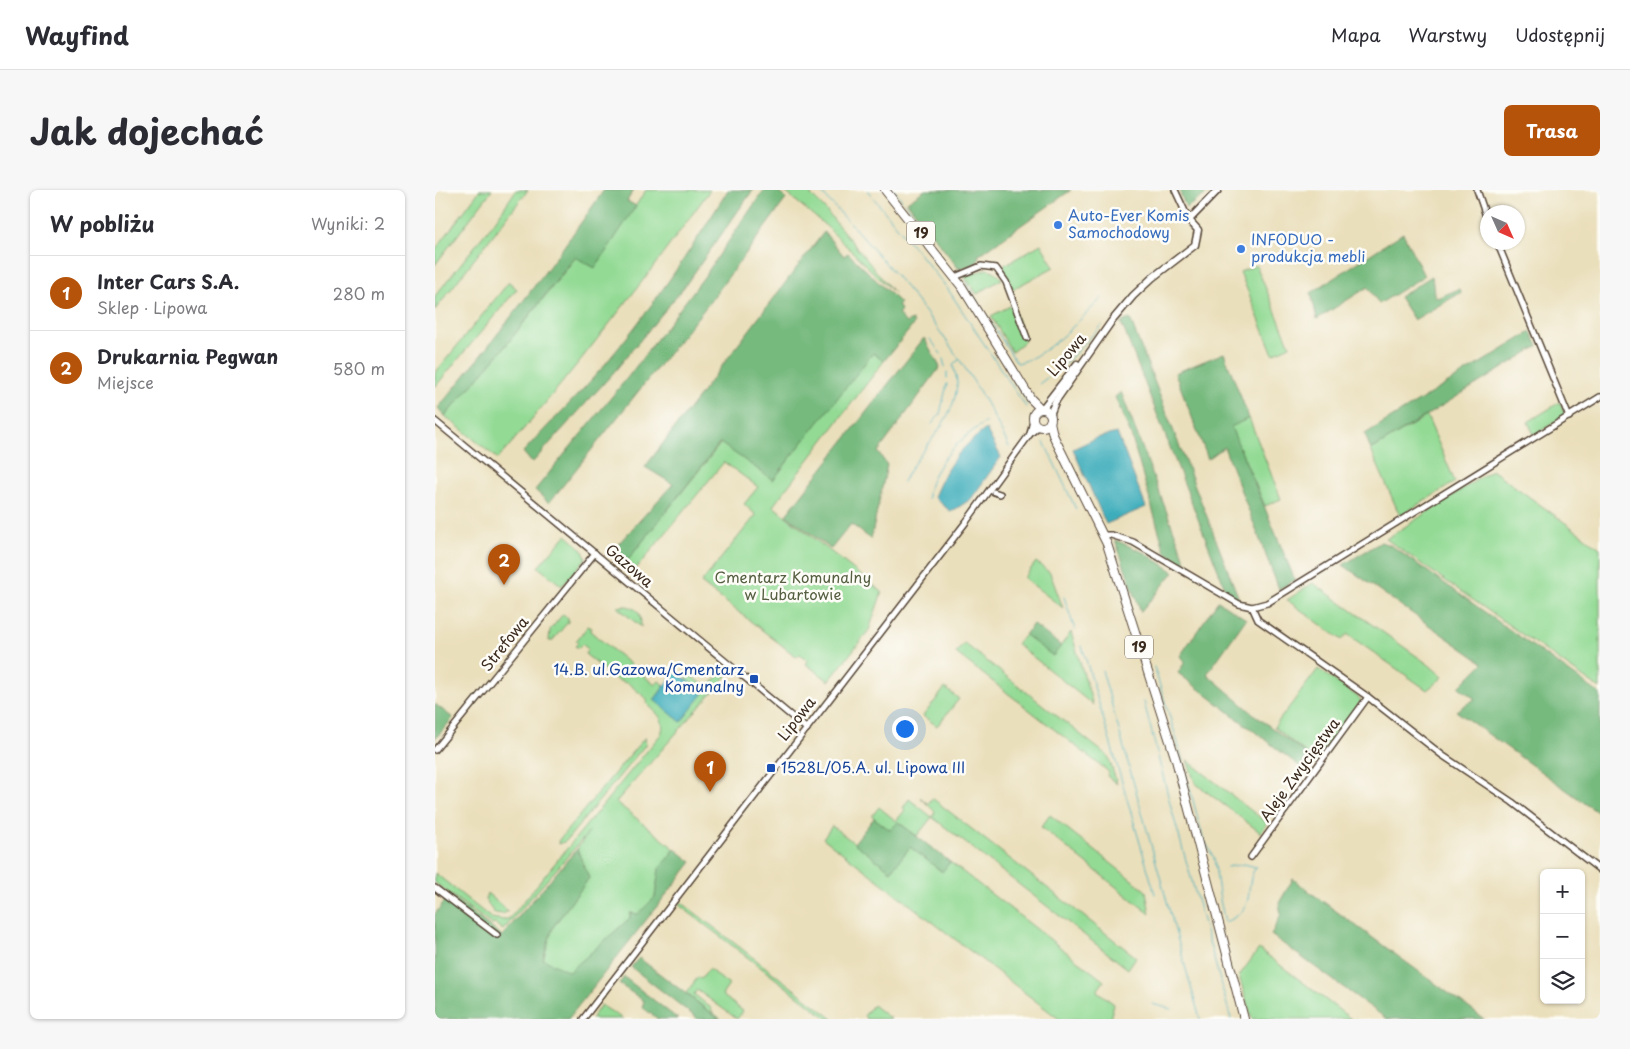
<!DOCTYPE html>
<html lang="pl">
<meta charset="utf-8">
<style>
body{margin:0;font-family:"Playpen Sans",sans-serif;background:#f7f7f7;color:#2b2b33}
.controls{position:absolute;right:15px;bottom:15px;display:grid;overflow:hidden;border-radius:8px;box-shadow:0 1px 4px #0004}
.controls button{width:45px;height:45px;display:grid;place-items:center;padding:0;border:0;border-bottom:1px solid #e1e1e2;background:#fff;color:#2b2b33;font:25px sans-serif}
.compass{position:absolute;left:1045px;top:15px;width:45px;height:45px;border-radius:50%;background:#fff;box-shadow:0 1px 4px #0004;rotate:135deg}
.you{position:absolute;left:469px;top:538px;width:18px;height:18px;margin:-12px;border:4px solid #fff;border-radius:50%;background:#1a73e8;box-shadow:0 0 0 8px #1a73e833}
.badge{display:grid;place-items:center;width:32px;height:32px;border-radius:50%;background:#b45309;color:#fff;font-size:16px;font-weight:700}
.pin{position:absolute;translate:-50% -41px;filter:drop-shadow(0 1px 2px #0008)}
.pin::after{content:'';position:absolute;top:26px;width:18px;height:15px;background:inherit;clip-path:polygon(0 0,100% 0,50% 100%)}
.list{margin:0;padding:0;list-style:none}
h2{display:flex;justify-content:space-between;align-items:center;height:65px;margin:0;padding:0 20px;font-size:21px}
h2 small{font-size:16px;font-weight:400;color:#7c7c81}
.list li{display:grid;grid-template-columns:32px 1fr auto;gap:15px;align-items:center;box-sizing:border-box;height:75px;padding:0 20px;border-top:1px solid #e1e1e2}
.list b{display:block;font-size:19px;white-space:nowrap}
.list p{margin:0;font-size:16px;white-space:nowrap;color:#7c7c81}
.list em{font-size:16px;font-style:normal;color:#7c7c81}
.icon{flex:none;width:28px;height:28px;fill:none;stroke:currentColor;stroke-width:2;stroke-linecap:round;stroke-linejoin:round}
.map{position:relative;flex:none;width:1165px;height:829px;overflow:hidden;border-radius:8px}
header{display:flex;align-items:center;gap:30px;box-sizing:border-box;height:70px;padding:0 25px;background:#fff;border-bottom:1px solid #e1e1e2}
header strong{font-size:24px}
nav{display:flex;gap:28px;margin-inline-start:auto;font-size:18px}
.intro{display:flex;align-items:center;justify-content:space-between;box-sizing:border-box;height:120px;padding:0 30px}
h1{margin:0;font-size:35px}
.button{padding:12px 22px;border-radius:8px;background:#b45309;color:#fff;font-size:18px;font-weight:700}
main{display:flex;gap:30px;padding:0 30px}
aside{flex:1;background:#fff;border-radius:8px;box-shadow:0 1px 4px #0004}
.map>svg:first-child{display:block}
.green{fill:#93da94;stroke:#678259}
.forest{fill:#76ba7e;stroke:#58724e}
.water{fill:#3eadbb;stroke:#3c6c6c}
.lines{fill:none;stroke-linecap:round;stroke-linejoin:round}
.stream{stroke:#3eadbb;stroke-width:1}
.minor-casing{stroke:#554536;stroke-width:8}
.major-casing{stroke:#554536;stroke-width:9}
.highway-casing{stroke:#554536;stroke-width:10}
.minor{stroke:#fff;stroke-width:5}
.major{stroke:#fff;stroke-width:6}
.highway{stroke:#fff;stroke-width:8}
.shop-dot{fill:#3f7fe0;stroke:#fdfcf7;stroke-width:2}
.transit-dot{fill:#1a4fb4;stroke:#fdfcf7;stroke-width:2}
.labels{text-anchor:middle;stroke-width:5;stroke-linejoin:round;paint-order:stroke}
.shield{fill:#fdfcf7;stroke:#75695f;stroke-width:1}
.shield-label{font-size:14px;font-weight:bold;fill:#3b2a1e}
.shop-label{font-size:15px;fill:#366cbe;stroke:#fdfcf7;text-anchor:start}
.street-label{font-size:15px;fill:#3b2a1e;stroke:#fdfcf7}
.park-label{font-size:15px;fill:#555f41;stroke:#fdfcf7}
.transit-label{font-size:15px;fill:#164399;stroke:#fdfcf7;text-anchor:end}
</style>
<header>
<strong>Wayfind</strong>
<nav><a>Mapa</a><a>Warstwy</a><a>Udostępnij</a></nav>
</header>
<div class="intro"><h1>Jak dojechać</h1><a class="button">Trasa</a></div>
<main>
<aside>
<h2>W pobliżu<small>Wyniki: 2</small></h2>
<ul class="list">
<li><span class="badge">1</span><div><b>Inter Cars S.A.</b><p>Sklep · Lipowa</p></div><em>280 m</em></li>
<li><span class="badge">2</span><div><b>Drukarnia Pegwan</b><p>Miejsce</p></div><em>580 m</em></li>
</ul>
</aside>
<div class="map">
<svg width="1165" height="829" viewBox="0 0 1165 829">
<rect width="100%" height="100%" fill="#fdfcf7"/>
<filter id="ink" filterUnits="userSpaceOnUse"><feTurbulence type="fractalNoise" baseFrequency=".02" numOctaves="2"/><feDisplacementMap in="SourceGraphic" scale="10" xChannelSelector="R" yChannelSelector="G"/><feConvolveMatrix kernelMatrix="1 2 1 2 8 2 1 2 1" color-interpolation-filters="sRGB"/></filter>
<filter id="wash" filterUnits="userSpaceOnUse"><feTurbulence type="fractalNoise" baseFrequency=".0096" numOctaves="4" result="noise"/><feDisplacementMap in="SourceGraphic" scale="20" xChannelSelector="R" yChannelSelector="G"/><feGaussianBlur stdDeviation="1.12" result="paint"/><feColorMatrix in="noise" values="0 0 0 0 0 0 0 0 0 0 0 0 0 0 0 0 0 1.4 0 .05"/><feComposite in="paint" operator="in"/></filter>
<g filter="url(#wash)">
<rect width="100%" height="100%" fill="#eadfbb"/>
<g class="green">
<path d="M 45,0 L 57,0 L 0,75 L 0,60 Z"/>
<path d="M 81,0 L 93,0 L 0,120 L 0,106 L 60,31 Z"/>
<path d="M 211,0 L 275,0 C 208,93 138,182 63,269 L 10,226 L 65,163 L 141,67 L 160,78 Z"/>
<path d="M 348,0 L 371,0 L 389,18 L 459,103 L 391,36 Z"/>
<path d="M 606,54 L 619,77 L 578,99 L 568,76 Z"/>
<path d="M 821,75 L 855,156 L 838,164 L 805,82 Z"/>
<path d="M 552,79 L 559,81 L 567,89 L 542,104 L 529,86 Z"/>
<path d="M 74,92 L 82,99 L 0,197 L 0,183 Z"/>
<path d="M 577,115 L 590,151 L 577,162 L 556,126 Z"/>
<path d="M 438,162 L 449,171 L 338,316 L 447,402 L 434,440 L 394,491 L 371,474 L 373,471 L 365,464 L 362,467 L 266,393 L 321,325 L 309,314 L 323,297 L 289,272 L 201,379 L 192,371 L 286,253 L 338,290 Z"/>
<path d="M 1125,212 L 1130,226 L 1099,245 L 1093,232 Z"/>
<path d="M 992,226 L 1020,292 L 965,326 L 936,260 Z"/>
<path d="M 814,228 L 846,309 L 830,316 L 795,236 Z"/>
<path d="M 1057,280 L 1165,358 L 1165,499 L 951,349 Z"/>
<path d="M 131,345 L 147,359 L 151,368 L 127,396 L 103,377 Z"/>
<path d="M 601,372 L 615,383 L 628,418 L 589,388 Z"/>
<path d="M 878,393 L 993,474 L 1008,487 L 992,500 L 912,444 L 907,450 L 852,410 Z"/>
<path d="M 191,416 C 204,418 206,425 206,437 L 182,417 Z"/>
<path d="M 128,424 L 133,428 L 133,432 L 117,451 L 114,451 L 115,440 Z"/>
<path d="M 153,436 L 157,438 L 155,441 L 220,495 L 224,491 L 230,495 L 219,510 L 269,503 L 251,489 L 254,485 L 271,496 C 281,493 283,481 295,482 L 181,612 L 240,659 L 224,679 L 220,707 L 203,724 L 195,723 L 195,728 L 134,783 L 108,770 L 118,737 L 154,688 L 142,659 L 154,642 L 68,740 L 60,734 L 57,735 L 0,693 L 0,683 L 56,728 L 68,730 L 75,728 L 226,544 C 232,529 220,522 211,513 L 212,509 L 194,494 L 182,490 L 150,464 L 153,459 L 147,454 L 144,458 L 140,456 L 143,453 L 141,451 Z"/>
<path d="M 636,442 L 658,515 L 582,454 L 590,445 L 618,466 Z"/>
<path d="M 529,453 L 673,566 L 682,594 L 672,586 L 674,582 L 521,463 Z"/>
<path d="M 883,479 L 923,507 L 926,511 L 881,571 L 839,537 Z"/>
<path d="M 510,498 L 524,509 L 502,536 L 488,526 Z"/>
<path d="M 210,547 L 211,554 L 131,651 L 124,654 L 123,651 Z"/>
<path d="M 752,570 L 832,633 L 826,643 L 760,593 Z"/>
<path d="M 485,607 L 493,614 L 497,608 L 701,767 L 693,779 L 497,627 L 482,646 L 463,632 L 455,641 L 437,626 L 444,617 L 461,631 L 470,620 L 468,618 L 474,609 L 497,627 L 500,622 Z"/>
<path d="M 615,625 L 711,701 L 715,724 L 606,637 Z"/>
<path d="M 397,636 L 456,681 L 475,657 L 507,681 L 515,672 L 669,791 L 662,801 L 679,814 L 675,829 L 624,829 L 388,648 Z"/>
<path d="M 52,703 L 73,721 L 68,724 L 59,723 L 50,710 Z"/>
<path d="M 246,712 L 398,829 L 393,829 L 244,715 Z"/>
<path d="M 824,759 L 916,829 L 817,829 L 804,786 Z"/>
<path d="M 274,779 L 294,795 L 287,805 L 308,821 L 302,829 L 262,800 L 259,804 L 277,819 L 276,821 L 286,829 L 284,829 L 251,803 L 263,787 L 266,789 Z"/>
<path d="M 166,815 L 188,829 L 156,829 Z"/>
<path d="M 438,815 L 456,829 L 432,829 L 429,826 Z"/>
</g>
<g class="forest">
<path d="M 169,0 L 199,0 L 192,11 L 201,16 L 160,78 L 140,67 L 65,163 L 10,226 L 3,218 C 61,148 117,75 169,0 Z"/>
<path d="M 293,0 L 318,0 L 249,97 L 179,182 L 97,273 L 88,262 C 114,234 142,207 167,178 C 214,122 255,62 293,0 Z"/>
<path d="M 329,0 L 341,0 L 351,9 L 274,113 L 114,313 L 100,300 L 193,187 L 269,87 Z"/>
<path d="M 490,0 L 636,0 L 544,65 L 542,73 L 524,79 L 472,12 Z"/>
<path d="M 744,0 L 777,0 L 751,18 Z"/>
<path d="M 389,42 L 409,66 L 413,63 L 465,113 L 463,115 L 466,120 L 463,124 L 471,133 L 477,130 L 479,134 L 449,171 L 438,163 L 338,290 L 285,253 L 192,371 L 175,363 L 238,294 L 210,277 Z"/>
<path d="M 968,43 L 989,86 L 944,114 L 933,97 L 882,129 L 876,103 Z"/>
<path d="M 997,86 L 999,104 L 1002,108 L 1024,99 L 1027,102 L 979,130 L 964,107 Z"/>
<path d="M 695,129 L 804,409 L 792,403 L 686,132 Z"/>
<path d="M 1096,142 L 1103,156 L 936,260 L 930,244 Z"/>
<path d="M 489,148 L 505,177 L 443,262 L 452,275 L 436,349 L 416,334 L 396,359 L 351,325 Z"/>
<path d="M 789,163 L 814,228 L 796,237 L 860,390 L 844,399 L 789,257 L 773,269 L 740,183 Z"/>
<path d="M 686,202 L 752,375 L 730,362 L 696,245 L 680,207 Z"/>
<path d="M 680,350 L 710,363 L 739,382 L 706,422 Z"/>
<path d="M 946,352 L 957,356 L 1165,504 L 1165,624 L 1021,521 L 1040,509 L 1024,497 L 1048,473 L 908,375 Z"/>
<path d="M 783,411 L 811,429 L 772,484 L 821,526 L 881,571 L 871,581 L 743,483 L 750,472 L 745,466 Z"/>
<path d="M 598,434 L 626,456 L 618,466 L 590,445 Z"/>
<path d="M 0,514 L 18,528 L 0,549 Z"/>
<path d="M 439,628 L 455,640 L 463,632 L 515,672 L 507,682 L 475,657 L 456,681 L 419,653 Z"/>
<path d="M 142,659 L 154,688 L 118,737 L 108,769 L 134,782 L 195,728 L 195,723 L 203,724 L 220,707 L 224,679 L 240,659 L 257,672 L 133,829 L 0,829 L 0,724 L 14,705 L 67,746 Z"/>
<path d="M 858,689 L 879,705 L 1049,829 L 952,829 L 836,745 L 846,724 L 844,713 Z"/>
<path d="M 204,768 L 284,829 L 263,829 L 196,777 Z"/>
<path d="M 189,787 L 243,829 L 223,829 L 207,817 L 209,811 L 184,794 Z"/>
</g>
<g class="water">
<path d="M 551,239 L 566,267 L 536,309 L 516,322 L 499,307 C 512,275 523,260 551,239 Z"/>
<path d="M 682,243 L 711,317 L 671,334 L 638,259 L 661,248 Z"/>
<path d="M 241,481 L 269,503 L 246,532 L 219,510 Z"/>
</g>
<g class="lines">
<g class="stream">
<path d="M 384,0 C 457,77 529,160 574,257"/>
<path d="M 432,0 L 512,98 L 591,217"/>
<path d="M 459,0 L 488,36"/>
<path d="M 528,89 L 582,173 C 611,168 646,128 667,108"/>
<path d="M 520,94 L 525,101"/>
<path d="M 495,149 L 502,158"/>
<path d="M 504,161 L 506,164"/>
<path d="M 508,169 L 510,177"/>
<path d="M 573,179 L 594,215"/>
<path d="M 512,182 L 512,188"/>
<path d="M 604,194 L 629,175 L 667,135"/>
<path d="M 497,234 L 505,224 L 512,194"/>
<path d="M 609,252 L 641,319"/>
<path d="M 468,292 C 483,260 521,231 522,193 C 522,187 519,181 518,174 L 524,170"/>
<path d="M 493,309 C 491,280 528,245 551,232"/>
<path d="M 629,407 L 640,440"/>
<path d="M 647,456 L 720,704"/>
<path d="M 719,477 L 742,550 L 768,648 L 779,668 L 785,710 L 790,732 C 825,718 807,697 821,677 L 809,674 L 792,677"/>
<path d="M 667,480 L 765,829"/>
<path d="M 709,512 L 737,621 L 796,829"/>
<path d="M 717,814 L 736,819"/>
</g>
</g>
</g>
<g filter="url(#ink)">
<g class="lines">
<defs>
<g id="minor">
<path d="M 740,0 L 754,30"/>
<path d="M 1042,0 L 1052,29"/>
<path d="M 1062,52 L 1134,227"/>
<path d="M 520,87 L 546,76 L 561,78 L 571,92 L 592,148"/>
<path d="M 0,231 L 372,539"/>
<path d="M 595,244 L 598,230"/>
<path d="M 559,302 L 565,304"/>
<path d="M 667,345 L 676,345 L 698,352 L 804,414 L 817,417 L 832,413 L 1165,207"/>
<path d="M 817,417 L 823,430 L 933,507 L 1007,565 L 1077,612 L 1165,680"/>
<path d="M 0,560 L 160,363"/>
<path d="M 816,667 L 933,507"/>
<path d="M 0,698 L 62,745"/>
<path d="M 148,829 L 531,332 L 595,244 L 604,236"/>
</g>
<g id="major">
<path d="M 607,219 L 642,174"/>
<path d="M 615,225 L 620,212 L 676,132 L 698,106 L 717,88 L 760,55 L 763,40 L 754,30 L 783,0"/>
</g>
<g id="highway">
<path d="M 450,0 L 527,97 L 596,209 L 606,219"/>
<circle cx="607" cy="228" r="9"/>
<path d="M 615,232 L 618,245 L 672,354 L 741,570 L 809,829"/>
</g>
</defs>
<use href="#minor" class="minor-casing"/>
<use href="#major" class="major-casing"/>
<use href="#highway" class="highway-casing"/>
<use href="#minor" class="minor"/>
<use href="#major" class="major"/>
<use href="#highway" class="highway"/>
</g>
</g>
<g class="shop-dot">
<circle cx="623" cy="35" r="5"/>
<circle cx="806" cy="59" r="5"/>
</g>
<g class="transit-dot">
<rect x="314" y="484" width="10" height="10" rx="2.5"/>
<rect x="331" y="573" width="10" height="10" rx="2.5"/>
</g>
<g class="labels">
<g class="shield">
<rect x="472" y="31.5" width="28" height="23" rx="4"/>
<rect x="690" y="445.5" width="28" height="23" rx="4"/>
</g>
<g class="shield-label">
<text x="486" y="48">19</text>
<text x="704" y="462">19</text>
</g>
<g class="shop-label">
<text x="633" y="31">Auto-Ever Komis<tspan x="633" dy="17">Samochodowy</tspan></text>
<text x="816" y="55">INFODUO -<tspan x="816" dy="17">produkcja mebli</tspan></text>
</g>
<g class="street-label">
<text transform="translate(632 165) rotate(-50)" y="5">Lipowa</text>
<text transform="translate(194 376) rotate(41)" y="5">Gazowa</text>
<text transform="translate(70 454) rotate(-51)" y="5">Strefowa</text>
<text transform="translate(362 529) rotate(-52)" y="5">Lipowa</text>
<text transform="translate(865 580) rotate(-54)" y="5">Aleje Zwycięstwa</text>
</g>
<g class="park-label">
<text x="358" y="393">Cmentarz Komunalny<tspan x="358" dy="17">w Lubartowie</tspan></text>
</g>
<g class="transit-label">
<text x="309" y="485">14.B. ul.Gazowa/Cmentarz<tspan x="309" dy="17">Komunalny</tspan></text>
<text x="346" y="583" text-anchor="start">1528L/05.A. ul. Lipowa III</text>
</g>
</g>
</svg>
<div class="controls">
<button>+</button>
<button>−</button>
<button><svg class="icon" aria-label="layers" viewBox="0 0 24 24"><path d="M12 4l9 5-9 5-9-5zM3 14l9 5 9-5"/></svg></button>
</div>
<svg class="compass" viewBox="-18 -18 36 36"><path d="M0-13l5 13h-10z" fill="#e53935"/><path d="M0 13l5-13h-10z" fill="#7c7c81"/></svg>
<div class="you"></div>
<div class="pin badge" style="left:275px;top:602px">1</div>
<div class="pin badge" style="left:69px;top:395px">2</div>
</div>
</main>
